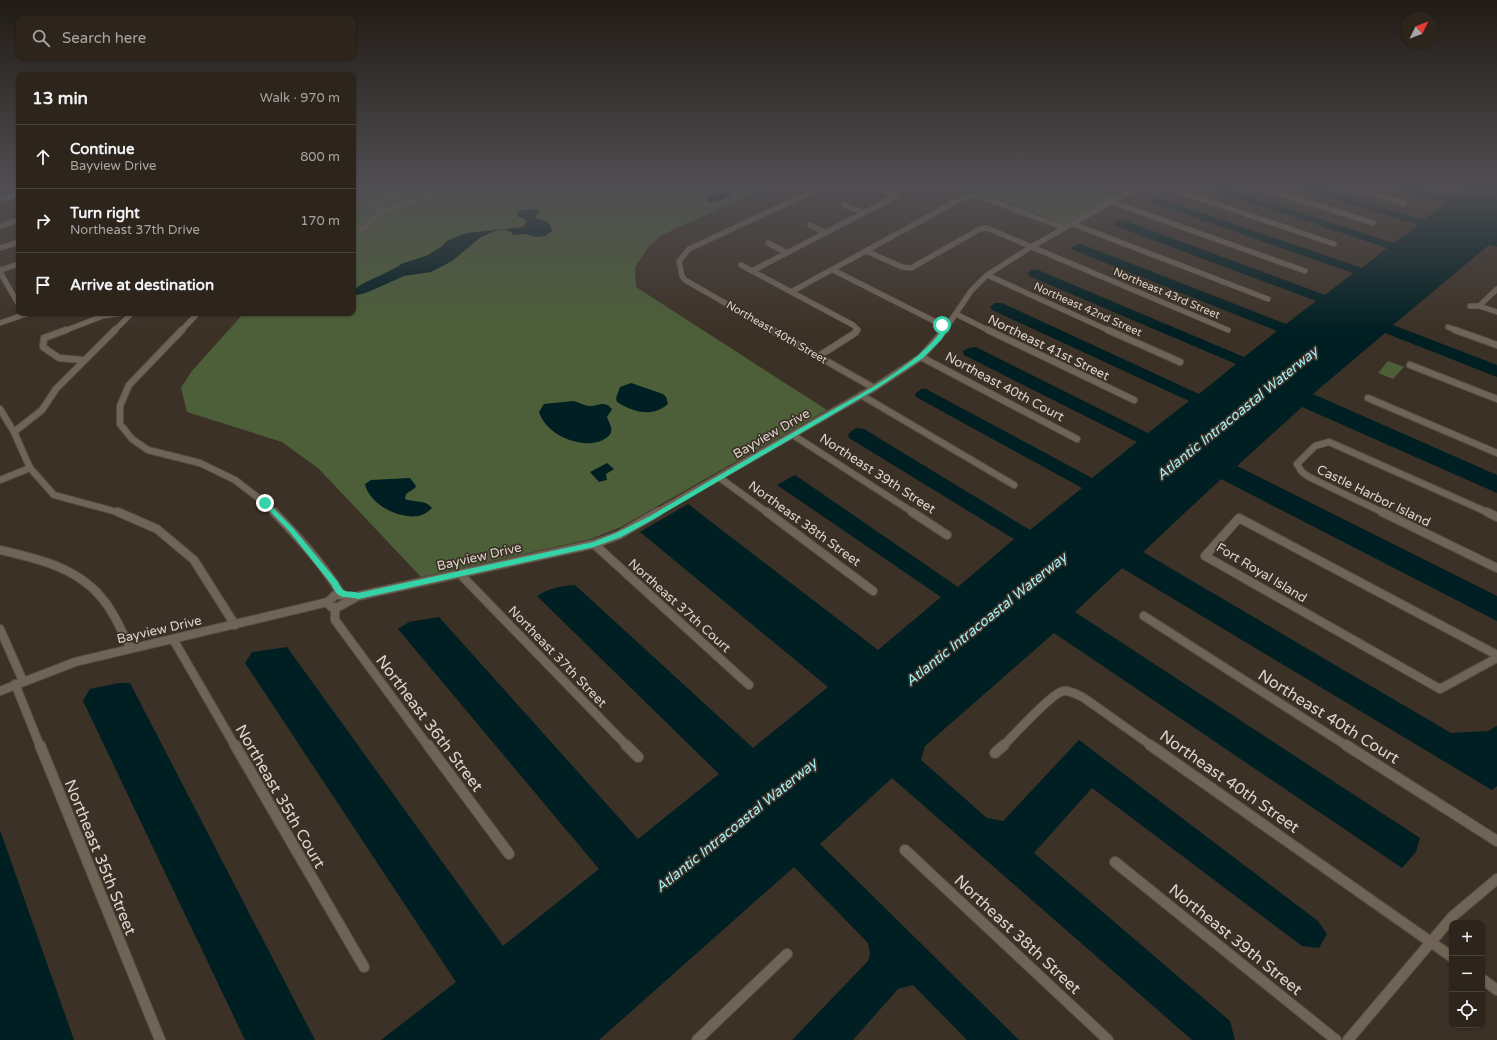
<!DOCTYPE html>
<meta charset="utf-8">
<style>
body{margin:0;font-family:"Varela Round",sans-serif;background:#393129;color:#f1f3f6}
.controls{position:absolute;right:12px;bottom:12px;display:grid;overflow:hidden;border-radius:8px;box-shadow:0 1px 3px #0004}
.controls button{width:36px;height:36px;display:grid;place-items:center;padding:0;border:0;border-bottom:1px solid #48423b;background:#2d251c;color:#f1f3f6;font:20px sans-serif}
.compass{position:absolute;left:1401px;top:12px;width:36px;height:36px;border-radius:50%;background:#2d251c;box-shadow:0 1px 3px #0004;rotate:47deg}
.stop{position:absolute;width:12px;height:12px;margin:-9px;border:3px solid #34d4a8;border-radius:50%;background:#fff}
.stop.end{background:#34d4a8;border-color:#fff;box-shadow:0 1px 4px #0008}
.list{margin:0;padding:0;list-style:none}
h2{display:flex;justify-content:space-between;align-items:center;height:52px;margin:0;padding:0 16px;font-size:17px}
h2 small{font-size:13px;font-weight:400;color:#a7a5a3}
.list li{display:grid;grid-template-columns:26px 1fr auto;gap:12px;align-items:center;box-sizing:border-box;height:64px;padding:0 16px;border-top:1px solid #48423b}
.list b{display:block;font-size:15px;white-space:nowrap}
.list p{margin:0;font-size:13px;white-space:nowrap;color:#a7a5a3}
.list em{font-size:13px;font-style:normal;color:#a7a5a3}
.icon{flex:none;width:22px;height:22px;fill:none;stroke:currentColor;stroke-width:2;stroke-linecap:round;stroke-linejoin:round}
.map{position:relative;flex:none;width:1497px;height:1040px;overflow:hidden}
.search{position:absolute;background:#2d251c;box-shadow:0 1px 3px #0004;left:16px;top:16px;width:340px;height:44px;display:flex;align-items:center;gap:10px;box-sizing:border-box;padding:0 14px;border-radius:8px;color:#a7a5a3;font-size:15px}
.panel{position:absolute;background:#2d251c;box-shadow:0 1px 3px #0004;left:16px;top:72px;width:340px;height:244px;border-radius:8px}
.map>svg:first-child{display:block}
.built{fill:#453625}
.green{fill:#4c5f38}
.water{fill:#001f22}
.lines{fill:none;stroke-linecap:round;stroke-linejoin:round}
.minor-far3-casing{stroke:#574e43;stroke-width:6}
.minor-far2-casing{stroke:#574e43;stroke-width:8}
.minor-far1-casing{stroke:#574e43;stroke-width:10}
.minor-casing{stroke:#574e43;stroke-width:12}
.major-casing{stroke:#574e43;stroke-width:2}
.minor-far3{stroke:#706457;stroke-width:5}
.minor-far2{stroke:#706457;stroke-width:6}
.minor-far1{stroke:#706457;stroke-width:8}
.minor{stroke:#706457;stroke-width:10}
.major{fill:#6587a6;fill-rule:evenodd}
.route{fill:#34d4a8}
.labels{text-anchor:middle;stroke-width:3.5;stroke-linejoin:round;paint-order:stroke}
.far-street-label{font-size:11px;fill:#dcd5cd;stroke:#3c3126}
.street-label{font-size:13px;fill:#dcd5cd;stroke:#3c3126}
.water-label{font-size:14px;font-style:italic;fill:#a4f2fa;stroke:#3c3126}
.near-street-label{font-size:16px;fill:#dcd5cd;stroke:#3c3126}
</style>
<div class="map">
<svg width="1497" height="1040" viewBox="0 0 1497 1040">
<rect width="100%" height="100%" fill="#3c3126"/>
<path class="built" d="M 909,186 L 954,186 L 933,196 Z"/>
<g class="green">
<path d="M 353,186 L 769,186 L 662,235 L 649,246 L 635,267 L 636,287 L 827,410 L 621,527 L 591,539 L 421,577 L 319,469 L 282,442 L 187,412 L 181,388 L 191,372 L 244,313 L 353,313 Z"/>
<path d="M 958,186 L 1083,186 L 1114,197 L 1063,226 L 1051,222 L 1054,220 L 996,198 L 992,200 Z"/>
<path d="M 1388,361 L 1404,367 L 1393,379 L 1378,373 Z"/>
</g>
<g class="water">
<path d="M 1200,186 L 1218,186 L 1394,243 L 1418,225 L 1293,186 L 1312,186 L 1424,220 L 1446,203 L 1387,186 L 1407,186 L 1452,199 L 1469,186 L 1497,186 L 1497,247 L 1489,245 L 1393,325 L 1497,365 L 1497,377 L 1385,333 L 1313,394 L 1497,475 L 1497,493 L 1302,407 L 1237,466 L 1497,596 L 1497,621 L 1221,479 L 1143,552 L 1451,733 L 1488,731 L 1497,726 L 1497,786 L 1492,790 L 1122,568 L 1075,612 L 1420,838 L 1416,852 L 1402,868 L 1054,633 L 925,746 L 921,760 L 987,818 L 1003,821 L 1079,740 L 1318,921 L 1327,934 L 1319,948 L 1302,946 L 1092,788 L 1034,853 L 1230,1021 L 1235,1040 L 1192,1040 L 892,778 L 820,844 L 1019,1040 L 967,1040 L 913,985 L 898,989 L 853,1040 L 792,1040 L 868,961 L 870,953 L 868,943 L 794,867 L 599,1040 L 381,1040 L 456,982 L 245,663 L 252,652 L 287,647 L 503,946 L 599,869 L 398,629 L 409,622 L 439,617 L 638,839 L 719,774 L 537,596 C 549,588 561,586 575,585 L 753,748 L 828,687 L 640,532 L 688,504 L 878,650 L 941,597 L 777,485 L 795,475 L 958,587 L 1014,539 L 849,438 L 848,434 L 856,428 L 864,429 L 1030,530 L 1082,488 L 916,397 L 915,394 L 921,389 L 926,389 L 1092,478 L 1137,442 L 964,355 L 963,351 L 969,348 L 976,347 L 1148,433 L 1189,401 L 992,310 L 990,307 L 995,303 L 1002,303 L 1199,394 L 1236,364 L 1029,276 L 1028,273 L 1032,270 L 1038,270 L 1244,357 L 1277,331 L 1073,250 L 1072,247 L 1077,244 L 1081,244 L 1286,324 L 1316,301 L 1115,226 L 1113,223 L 1117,220 L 1123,220 L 1325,295 L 1353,273 L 1150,202 L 1159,198 L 1362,268 L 1387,248 Z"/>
<path d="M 730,187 L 733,191 C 731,197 717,202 710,203 L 706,200 L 706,198 L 718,193 L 722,188 Z"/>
<path d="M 537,209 L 540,210 L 535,218 C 543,220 551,222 552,231 L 545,236 L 537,237 L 525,234 L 513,235 L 511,232 L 505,230 L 495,231 L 481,237 L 452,261 L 431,272 L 404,276 L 368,292 L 358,295 L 353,294 L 353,291 C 362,282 376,278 387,272 C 392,269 397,268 401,264 L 428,255 L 442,246 L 448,240 L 467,233 L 523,227 L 527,222 L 525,219 L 518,217 L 518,212 L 521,210 Z"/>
<path d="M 631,383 L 663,394 L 666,397 L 668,404 C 652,418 633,412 617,402 L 616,398 L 620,387 Z"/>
<path d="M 573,401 C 578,402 583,405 589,406 C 598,407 604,399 612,409 L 607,417 C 608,421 613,428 611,432 C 610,436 606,438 603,440 C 581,450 546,435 539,412 L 544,404 Z"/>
<path d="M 607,463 L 614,469 L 606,474 L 607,480 L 599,482 L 590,472 Z"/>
<path d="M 410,478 L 416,486 L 415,488 L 406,494 L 405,499 C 415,503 425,499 432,508 C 428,512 423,515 418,516 C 398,519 369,504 365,484 L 371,480 Z"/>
<path d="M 119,683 L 130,683 L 315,1040 L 245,1040 L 83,701 L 90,689 Z"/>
<path d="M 0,830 L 74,1040 L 0,1040 Z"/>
</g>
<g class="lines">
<defs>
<g id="minor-far3">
<path d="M 1164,186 L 1334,244"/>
<path d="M 1256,186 L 1373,223"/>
<path d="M 1350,186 L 1404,203"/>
<path d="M 353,193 L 373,205 L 387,210"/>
<path d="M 1112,202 L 1305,271"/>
<path d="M 369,203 C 382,198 395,192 407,202"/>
<path d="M 844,205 L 864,213"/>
<path d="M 1073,224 L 1268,299"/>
<path d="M 810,225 L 826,233"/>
<path d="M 0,226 L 19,220"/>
<path d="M 362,229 L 380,214 L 395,206 L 466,186"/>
<path d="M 768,243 L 787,253"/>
<path d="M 0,248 L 19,242"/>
<path d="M 866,251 L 902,267 L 911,268 L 980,229 L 987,228 L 1228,330"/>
<path d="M 741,265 L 853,325 L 857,329 L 856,331"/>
<path d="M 0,270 L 19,264"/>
<path d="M 833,270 L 946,327"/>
<path d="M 752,271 L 896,196 L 875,186"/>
<path d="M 0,272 L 19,305"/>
<path d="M 987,275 L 1110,331"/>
<path d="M 791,292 L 966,196 L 980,196 L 1064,228"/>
<path d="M 1470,306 L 1479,306 L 1497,312"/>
<path d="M 1479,306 L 1497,289"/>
<path d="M 956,314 L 990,331"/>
<path d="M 0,323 L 29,313"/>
<path d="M 1448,327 L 1458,331"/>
<path d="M 64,331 L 103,316 L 123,313"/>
<path d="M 114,331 L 132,313"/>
<path d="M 181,331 L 198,313"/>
<path d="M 774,331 L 685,280 L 682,276 L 679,261 L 689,249 L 824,186"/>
<path d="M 944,331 L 971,291 L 987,275 L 1031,247 L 1139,186"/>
</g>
<g id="minor-far2">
<path d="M 66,330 L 44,338 L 43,347 L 59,358 L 83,360"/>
<path d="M 182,330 L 129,385 L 120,406 L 120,424 L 132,439 L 148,450 L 200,463 L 235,480 L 265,503 L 275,513"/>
<path d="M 772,330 L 874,388"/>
<path d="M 988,330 L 1134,400"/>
<path d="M 1108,330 L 1180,362"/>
<path d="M 1455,330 L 1497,345"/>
<path d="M 819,356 L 855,333 L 857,330"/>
<path d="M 921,357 L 1077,439"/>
<path d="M 1410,365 L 1497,399"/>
<path d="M 861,395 L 1014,485"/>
<path d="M 1368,398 L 1497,453"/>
<path d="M 0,409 L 14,432 L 30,468 L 54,495 L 121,513"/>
<path d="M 14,432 L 42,410 L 56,389 L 115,330"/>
<path d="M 793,435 L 914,513"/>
<path d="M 720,478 L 768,513"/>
<path d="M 0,480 L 30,468"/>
<path d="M 656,513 L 874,388 L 921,357 L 945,330"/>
<path d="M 1384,513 L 1309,477 L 1302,472 L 1297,464 L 1315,446 L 1329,442 L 1489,513"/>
</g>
<g id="minor-far1">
<path d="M 118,512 L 157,529 L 194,560 L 235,625"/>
<path d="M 274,512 C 298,537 323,564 341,594"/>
<path d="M 767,512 L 873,591"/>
<path d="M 912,512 L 947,535"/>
<path d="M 1382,512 L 1497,568"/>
<path d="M 1487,512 L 1497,517"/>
<path d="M 594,544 L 749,685"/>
<path d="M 0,550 C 39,559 80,568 105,602 C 116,616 122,633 131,648"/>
<path d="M 460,574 L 627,746"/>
<path d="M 328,602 L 331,607 L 338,607 L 358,596 L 594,544 L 619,535 L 658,512"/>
<path d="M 335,607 L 335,620 L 428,746"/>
<path d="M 1144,616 L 1347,746"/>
<path d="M 0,629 L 23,681"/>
<path d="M 173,639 L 235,746"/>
<path d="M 1497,655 L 1239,518 L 1205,556 L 1440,689 L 1497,658"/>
<path d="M 15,684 L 40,746"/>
<path d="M 0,691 L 75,662 L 328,602 L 335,595 L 344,595"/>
<path d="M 1003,746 C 1014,735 1051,694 1063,691 C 1071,690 1078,695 1084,698 L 1152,746"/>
</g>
<g id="minor">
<path d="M 40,745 L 160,1040"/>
<path d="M 235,745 L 364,967"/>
<path d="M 428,745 L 509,854"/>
<path d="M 626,745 L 638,757"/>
<path d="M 1150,745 L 1452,957"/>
<path d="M 1346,745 L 1497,841"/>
<path d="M 995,753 L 1004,745"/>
<path d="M 905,850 L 1108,1040"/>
<path d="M 1115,862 L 1336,1040"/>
<path d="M 1482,979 L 1497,990"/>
<path d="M 697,1040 L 787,954"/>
<path d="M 1348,1040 L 1453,916 L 1497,879"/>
</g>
<path id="major" d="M 17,193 L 19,193 L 19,196 L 0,201 L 0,197 Z"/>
</defs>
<use href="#minor-far3" class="minor-far3-casing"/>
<use href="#minor-far2" class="minor-far2-casing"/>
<use href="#minor-far1" class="minor-far1-casing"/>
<use href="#minor" class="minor-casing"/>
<use href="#major" class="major-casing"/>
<use href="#minor-far3" class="minor-far3"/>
<use href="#minor-far2" class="minor-far2"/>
<use href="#minor-far1" class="minor-far1"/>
<use href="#minor" class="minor"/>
<use href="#major" class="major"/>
</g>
<linearGradient id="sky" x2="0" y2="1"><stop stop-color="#211b15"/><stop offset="0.56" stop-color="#504e52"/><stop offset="1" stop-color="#504e52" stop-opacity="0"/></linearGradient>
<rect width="1497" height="332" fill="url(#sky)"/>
<path class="route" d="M 941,324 L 944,324 L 949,327 L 941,340 L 923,358 L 876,389 L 654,519 L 621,537 L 594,547 L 358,599 C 346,595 339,602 332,585 L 289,531 L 262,503 L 263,502 L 267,502 L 293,528 L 338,582 C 344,596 347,589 358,593 L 593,542 L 616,533 L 650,516 C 704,484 759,452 813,421 C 854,397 919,366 944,327 L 941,326 Z"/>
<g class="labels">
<g class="far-street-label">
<text transform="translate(1167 293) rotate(23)" y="4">Northeast 43rd Street</text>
<text transform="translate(1088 309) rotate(24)" y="4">Northeast 42nd Street</text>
<text transform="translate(777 332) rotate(30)" y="4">Northeast 40th Street</text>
</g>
<g class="street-label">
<text transform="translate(1049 347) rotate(26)" y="5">Northeast 41st Street</text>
<text transform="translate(1005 386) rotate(28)" y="5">Northeast 40th Court</text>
<text transform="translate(771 433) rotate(-30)" y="5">Bayview Drive</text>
<text transform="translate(878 473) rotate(33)" y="5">Northeast 39th Street</text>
<text transform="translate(1374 495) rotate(26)" y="5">Castle Harbor Island</text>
<text transform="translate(805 523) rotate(36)" y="5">Northeast 38th Street</text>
<text transform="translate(479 556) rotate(-13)" y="5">Bayview Drive</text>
<text transform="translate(1262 572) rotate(31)" y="5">Fort Royal Island</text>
<text transform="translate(680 605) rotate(42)" y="5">Northeast 37th Court</text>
<text transform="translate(159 629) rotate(-13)" y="5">Bayview Drive</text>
<text transform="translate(558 656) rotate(46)" y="5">Northeast 37th Street</text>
</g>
<g class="water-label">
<text transform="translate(1237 413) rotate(-39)" y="5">Atlantic Intracoastal Waterway</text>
<text transform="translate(986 619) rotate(-39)" y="5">Atlantic Intracoastal Waterway</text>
<text transform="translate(736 825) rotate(-39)" y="5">Atlantic Intracoastal Waterway</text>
</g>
<g class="near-street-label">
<text transform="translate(1329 716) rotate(32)" y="6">Northeast 40th Court</text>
<text transform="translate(430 723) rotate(53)" y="6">Northeast 36th Street</text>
<text transform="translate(1230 781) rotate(35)" y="6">Northeast 40th Street</text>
<text transform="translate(281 796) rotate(60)" y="6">Northeast 35th Court</text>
<text transform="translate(101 857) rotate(68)" y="6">Northeast 35th Street</text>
<text transform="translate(1018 934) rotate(43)" y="6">Northeast 38th Street</text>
<text transform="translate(1236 939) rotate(39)" y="6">Northeast 39th Street</text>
</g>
</g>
</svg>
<div class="controls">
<button>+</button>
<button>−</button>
<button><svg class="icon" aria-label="locate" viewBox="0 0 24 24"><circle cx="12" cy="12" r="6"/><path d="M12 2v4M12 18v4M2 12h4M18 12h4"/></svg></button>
</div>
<svg class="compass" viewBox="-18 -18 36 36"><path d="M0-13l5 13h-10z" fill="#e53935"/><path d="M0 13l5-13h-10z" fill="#a7a5a3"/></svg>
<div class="stop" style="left:942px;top:325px"></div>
<div class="stop end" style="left:265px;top:503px"></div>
<div class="search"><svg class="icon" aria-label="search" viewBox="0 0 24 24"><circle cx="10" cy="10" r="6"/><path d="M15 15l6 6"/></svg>Search here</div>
<section class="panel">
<h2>13 min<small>Walk · 970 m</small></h2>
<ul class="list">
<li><svg class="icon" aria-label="ahead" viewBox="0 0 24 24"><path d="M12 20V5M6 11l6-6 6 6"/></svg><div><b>Continue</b><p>Bayview Drive</p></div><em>800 m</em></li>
<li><svg class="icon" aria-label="right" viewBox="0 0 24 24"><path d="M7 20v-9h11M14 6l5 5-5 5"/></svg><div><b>Turn right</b><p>Northeast 37th Drive</p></div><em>170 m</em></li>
<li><svg class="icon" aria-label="arrive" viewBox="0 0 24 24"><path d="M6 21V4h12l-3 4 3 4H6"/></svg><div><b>Arrive at destination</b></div></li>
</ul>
</section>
</div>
